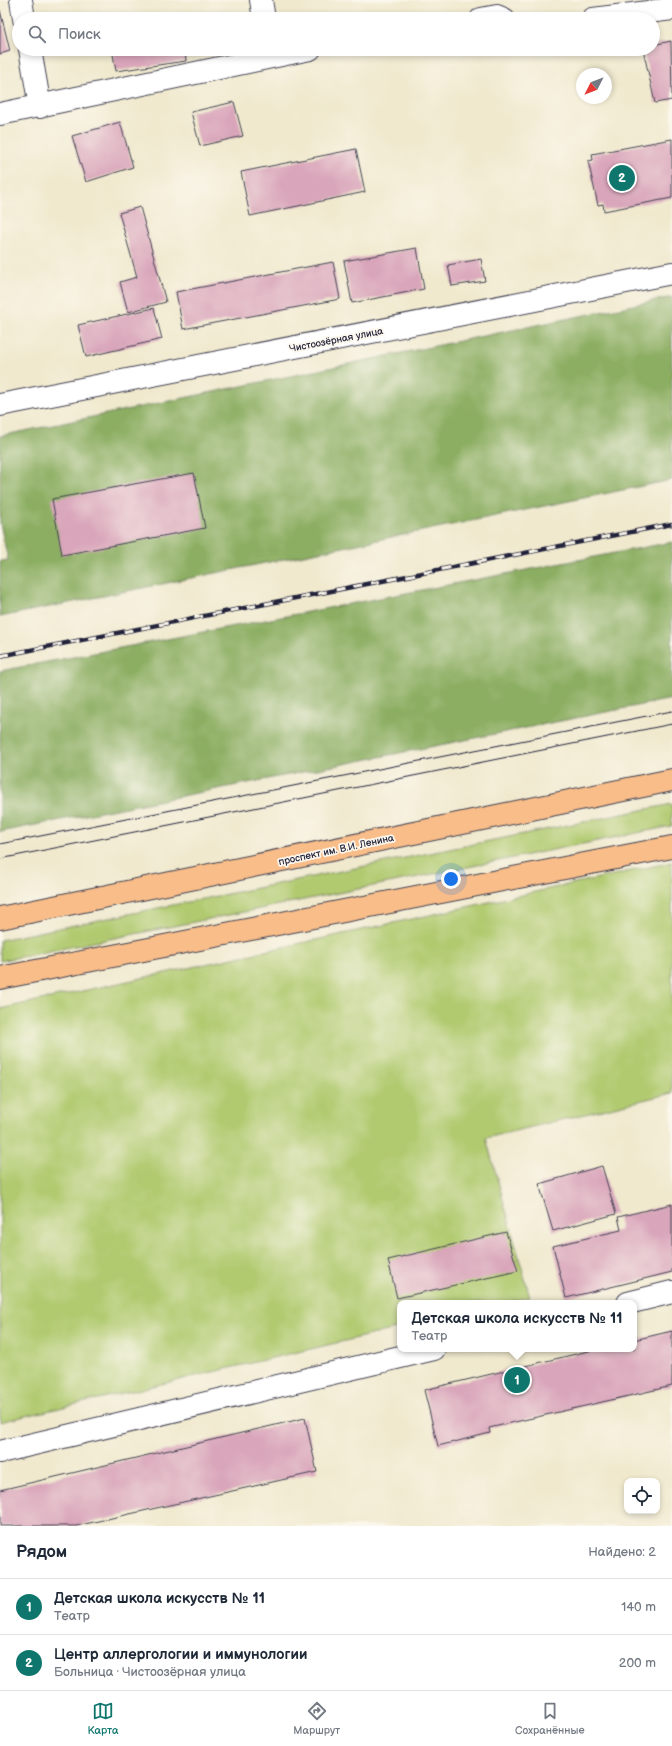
<!DOCTYPE html>
<html lang="ru">
<meta charset="utf-8">
<style>
body{margin:0;font-family:"Balsamiq Sans",sans-serif;background:#f2f2f3;color:#1f2937}
.controls{position:absolute;right:12px;bottom:12px;display:grid;overflow:hidden;border-radius:8px;box-shadow:0 2px 6px #0003}
.controls button{width:36px;height:36px;display:grid;place-items:center;padding:0;border:0;border-bottom:1px solid #e0e1e3;background:#fff;color:#1f2937;font:20px sans-serif}
.compass{position:absolute;left:576px;top:68px;width:36px;height:36px;border-radius:50%;background:#fff;box-shadow:0 2px 6px #0003;rotate:228deg}
.you{position:absolute;left:451px;top:879px;width:14px;height:14px;margin:-10px;border:3px solid #fff;border-radius:50%;background:#1a73e8;box-shadow:0 0 0 6px #1a73e833}
.badge{display:grid;place-items:center;width:26px;height:26px;border-radius:50%;background:#0f766e;color:#fff;font-size:13px;font-weight:700}
.pin{position:absolute;translate:-50% -50%;border:2px solid #fff;box-shadow:0 1px 4px #0006}
.popup{position:absolute;left:397px;top:1300px;width:240px;height:52px;box-sizing:border-box;display:grid;place-content:center;border-radius:8px;background:#fff;filter:drop-shadow(0 1px 3px #0005);font-size:13px;white-space:nowrap;color:#747a83}
.popup b{font-size:15px;color:#1f2937}
.popup::after{content:'';position:absolute;left:50%;top:100%;margin-left:-8px;border:8px solid transparent;border-top-color:#fff}
.list{margin:0;padding:0;list-style:none}
h2{display:flex;justify-content:space-between;align-items:center;height:52px;margin:0;padding:0 16px;font-size:17px}
h2 small{font-size:13px;font-weight:400;color:#747a83}
.list li{display:grid;grid-template-columns:26px 1fr auto;gap:12px;align-items:center;box-sizing:border-box;height:56px;padding:0 16px;border-top:1px solid #e0e1e3}
.list b{display:block;font-size:15px;white-space:nowrap}
.list p{margin:0;font-size:13px;white-space:nowrap;color:#747a83}
.list em{font-size:13px;font-style:normal;color:#747a83}
.icon{flex:none;width:22px;height:22px;fill:none;stroke:currentColor;stroke-width:2;stroke-linecap:round;stroke-linejoin:round}
.map{position:relative;flex:none;width:672px;height:1526px;overflow:hidden}
.search{position:absolute;background:#fff;box-shadow:0 2px 6px #0003;left:12px;right:12px;top:12px;height:44px;display:flex;align-items:center;gap:10px;box-sizing:border-box;padding:0 14px;border-radius:22px;color:#747a83;font-size:15px}
.sheet{height:164px;background:#fff}
nav{display:flex;justify-content:space-around;align-items:center;box-sizing:border-box;height:56px;border-top:1px solid #e0e1e3;background:#fff;font-size:11px;color:#747a83}
nav a{display:grid;justify-items:center;gap:2px}
nav .on{color:#0f766e}
.map>svg:first-child{display:block}
.green{fill:#b1ca70;stroke:#6a7656}
.forest{fill:#8cae62;stroke:#57684e}
.building{fill:#d9a5ba}
.lines{fill:none;stroke-linecap:round;stroke-linejoin:round}
.minor-casing{stroke:#414051;stroke-width:24}
.primary-casing{stroke:#414051;stroke-width:24}
.minor{stroke:#fff;stroke-width:22}
.primary{stroke:#f8bd89;stroke-width:22}
.tram{stroke:#22223b;stroke-width:1}
.rail-casing{stroke:#22223b;stroke-width:4.5}
.rail{stroke:#fbf7ec;stroke-width:3;stroke-dasharray:9;stroke-linecap:butt}
.labels{text-anchor:middle;stroke-width:3.5;stroke-linejoin:round;paint-order:stroke}
.street-label{font-size:10px;fill:#22223b;stroke:#fbf7ec}
</style>
<div class="map">
<svg width="672" height="1526" viewBox="0 0 672 1526">
<rect width="100%" height="100%" fill="#fbf7ec"/>
<filter id="ink" filterUnits="userSpaceOnUse"><feTurbulence type="fractalNoise" baseFrequency=".025" numOctaves="2"/><feDisplacementMap in="SourceGraphic" scale="8" xChannelSelector="R" yChannelSelector="G"/><feConvolveMatrix kernelMatrix="1 2 1 2 8 2 1 2 1" color-interpolation-filters="sRGB"/></filter>
<filter id="wash" filterUnits="userSpaceOnUse"><feTurbulence type="fractalNoise" baseFrequency=".012" numOctaves="4" result="noise"/><feDisplacementMap in="SourceGraphic" scale="16" xChannelSelector="R" yChannelSelector="G"/><feGaussianBlur stdDeviation="0.9" result="paint"/><feColorMatrix in="noise" values="0 0 0 0 0 0 0 0 0 0 0 0 0 0 0 0 0 1.4 0 .05"/><feComposite in="paint" operator="in"/></filter>
<g filter="url(#wash)">
<rect width="100%" height="100%" fill="#f0e9ce"/>
<g class="green">
<path d="M 672,804 L 672,826 L 0,961 L 0,940 Z"/>
<path d="M 672,862 L 672,1093 L 486,1138 L 530,1297 L 506,1303 L 400,1303 L 400,1328 L 0,1422 L 0,1009 Z"/>
</g>
<g class="forest">
<path d="M 672,297 L 672,480 L 0,617 L 0,561 L 8,560 L 0,523 L 0,436 Z"/>
<path d="M 672,542 L 672,699 L 0,832 L 0,671 Z"/>
</g>
<g id="blocks">
<g class="building">
<path d="M 0,10 L 10,51 L 0,54 Z"/>
<path d="M 671,41 L 672,100 L 655,103 L 643,49 L 653,49 L 653,45 Z"/>
<path d="M 112,49 L 185,49 L 186,61 L 116,71 Z"/>
<path d="M 234,102 L 243,136 L 200,146 L 191,112 Z"/>
<path d="M 120,122 L 133,167 L 86,182 L 72,136 Z"/>
<path d="M 672,139 L 672,198 L 604,211 L 603,204 L 598,205 L 588,161 L 593,160 L 592,154 Z"/>
<path d="M 356,149 L 365,192 L 250,216 L 241,172 Z"/>
<path d="M 140,207 L 166,302 L 128,312 L 120,282 L 137,277 L 119,213 Z"/>
<path d="M 417,248 L 424,289 L 352,303 L 344,261 Z"/>
<path d="M 481,259 L 485,281 L 452,286 L 448,265 Z"/>
<path d="M 333,262 L 340,299 L 183,329 L 176,292 Z"/>
<path d="M 154,308 L 162,339 L 86,357 L 78,325 Z"/>
<path d="M 194,473 L 205,528 L 62,555 L 52,499 Z"/>
<path d="M 602,1166 L 616,1214 L 553,1231 L 539,1184 Z"/>
<path d="M 672,1204 L 672,1272 L 566,1298 L 553,1246 L 621,1230 L 618,1217 Z"/>
<path d="M 506,1232 L 518,1271 L 397,1298 L 388,1260 Z"/>
<path d="M 672,1331 L 672,1386 L 489,1428 L 490,1433 L 438,1446 L 424,1390 L 597,1349 L 634,1349 L 634,1340 Z"/>
<path d="M 305,1418 L 317,1472 L 76,1526 L 0,1526 L 0,1490 Z"/>
</g>
</g>
</g>
<g filter="url(#ink)">
<use href="#blocks" fill-opacity="0" stroke="#414051" stroke-width="1"/>
<g class="lines">
<defs>
<g id="minor">
<path d="M 21,0 L 24,19"/>
<path d="M 261,0 L 264,19"/>
<path d="M 481,19 L 497,16 L 504,19"/>
<path d="M 593,19 L 672,9"/>
<path d="M 30,49 L 40,107"/>
<path d="M 0,114 L 310,49"/>
<path d="M 0,405 L 672,273"/>
<path d="M 628,1303 L 672,1292"/>
<path d="M 0,1452 L 434,1349"/>
</g>
<g id="primary">
<path d="M 0,918 L 672,780"/>
<path d="M 0,978 L 672,847"/>
</g>
</defs>
<use href="#minor" class="minor-casing"/>
<use href="#primary" class="primary-casing"/>
<use href="#minor" class="minor"/>
<use href="#primary" class="primary"/>
<g class="tram">
<path d="M 0,844 L 672,711"/>
<path d="M 0,859 L 672,724"/>
</g>
<defs>
<path id="rail" d="M 0,656 L 672,524"/>
</defs>
<use href="#rail" class="rail-casing"/>
<use href="#rail" class="rail"/>
</g>
</g>
<g class="labels">
<g class="street-label">
<text transform="translate(336 339) rotate(-11)" y="4">Чистоозёрная улица</text>
<text transform="translate(336 849) rotate(-12)" y="4">проспект им. В.И. Ленина</text>
</g>
</g>
</svg>
<div class="controls">
<button><svg class="icon" aria-label="locate" viewBox="0 0 24 24"><circle cx="12" cy="12" r="6"/><path d="M12 2v4M12 18v4M2 12h4M18 12h4"/></svg></button>
</div>
<svg class="compass" viewBox="-18 -18 36 36"><path d="M0-13l5 13h-10z" fill="#e53935"/><path d="M0 13l5-13h-10z" fill="#747a83"/></svg>
<div class="you"></div>
<div class="pin badge" style="left:517px;top:1380px">1</div>
<div class="popup"><b>Детская школа искусств № 11</b>Театр</div>
<div class="pin badge" style="left:622px;top:178px">2</div>
<div class="search"><svg class="icon" aria-label="search" viewBox="0 0 24 24"><circle cx="10" cy="10" r="6"/><path d="M15 15l6 6"/></svg>Поиск</div>
</div>
<section class="sheet">
<h2>Рядом<small>Найдено: 2</small></h2>
<ul class="list">
<li><span class="badge">1</span><div><b>Детская школа искусств № 11</b><p>Театр</p></div><em>140 m</em></li>
<li><span class="badge">2</span><div><b>Центр аллергологии и иммунологии</b><p>Больница · Чистоозёрная улица</p></div><em>200 m</em></li>
</ul>
</section>
<nav>
<a class="on"><svg class="icon" aria-label="map" viewBox="0 0 24 24"><path d="M3 6l6-2 6 2 6-2v14l-6 2-6-2-6 2zM9 4v14M15 6v14"/></svg>Карта</a>
<a><svg class="icon" aria-label="directions" viewBox="0 0 24 24"><path d="M12 3l9 9-9 9-9-9zM9 14v-3h6M13 9l2 2-2 2"/></svg>Маршрут</a>
<a><svg class="icon" aria-label="saved" viewBox="0 0 24 24"><path d="M7 4h10v16l-5-4-5 4z"/></svg>Сохранённые</a>
</nav>
